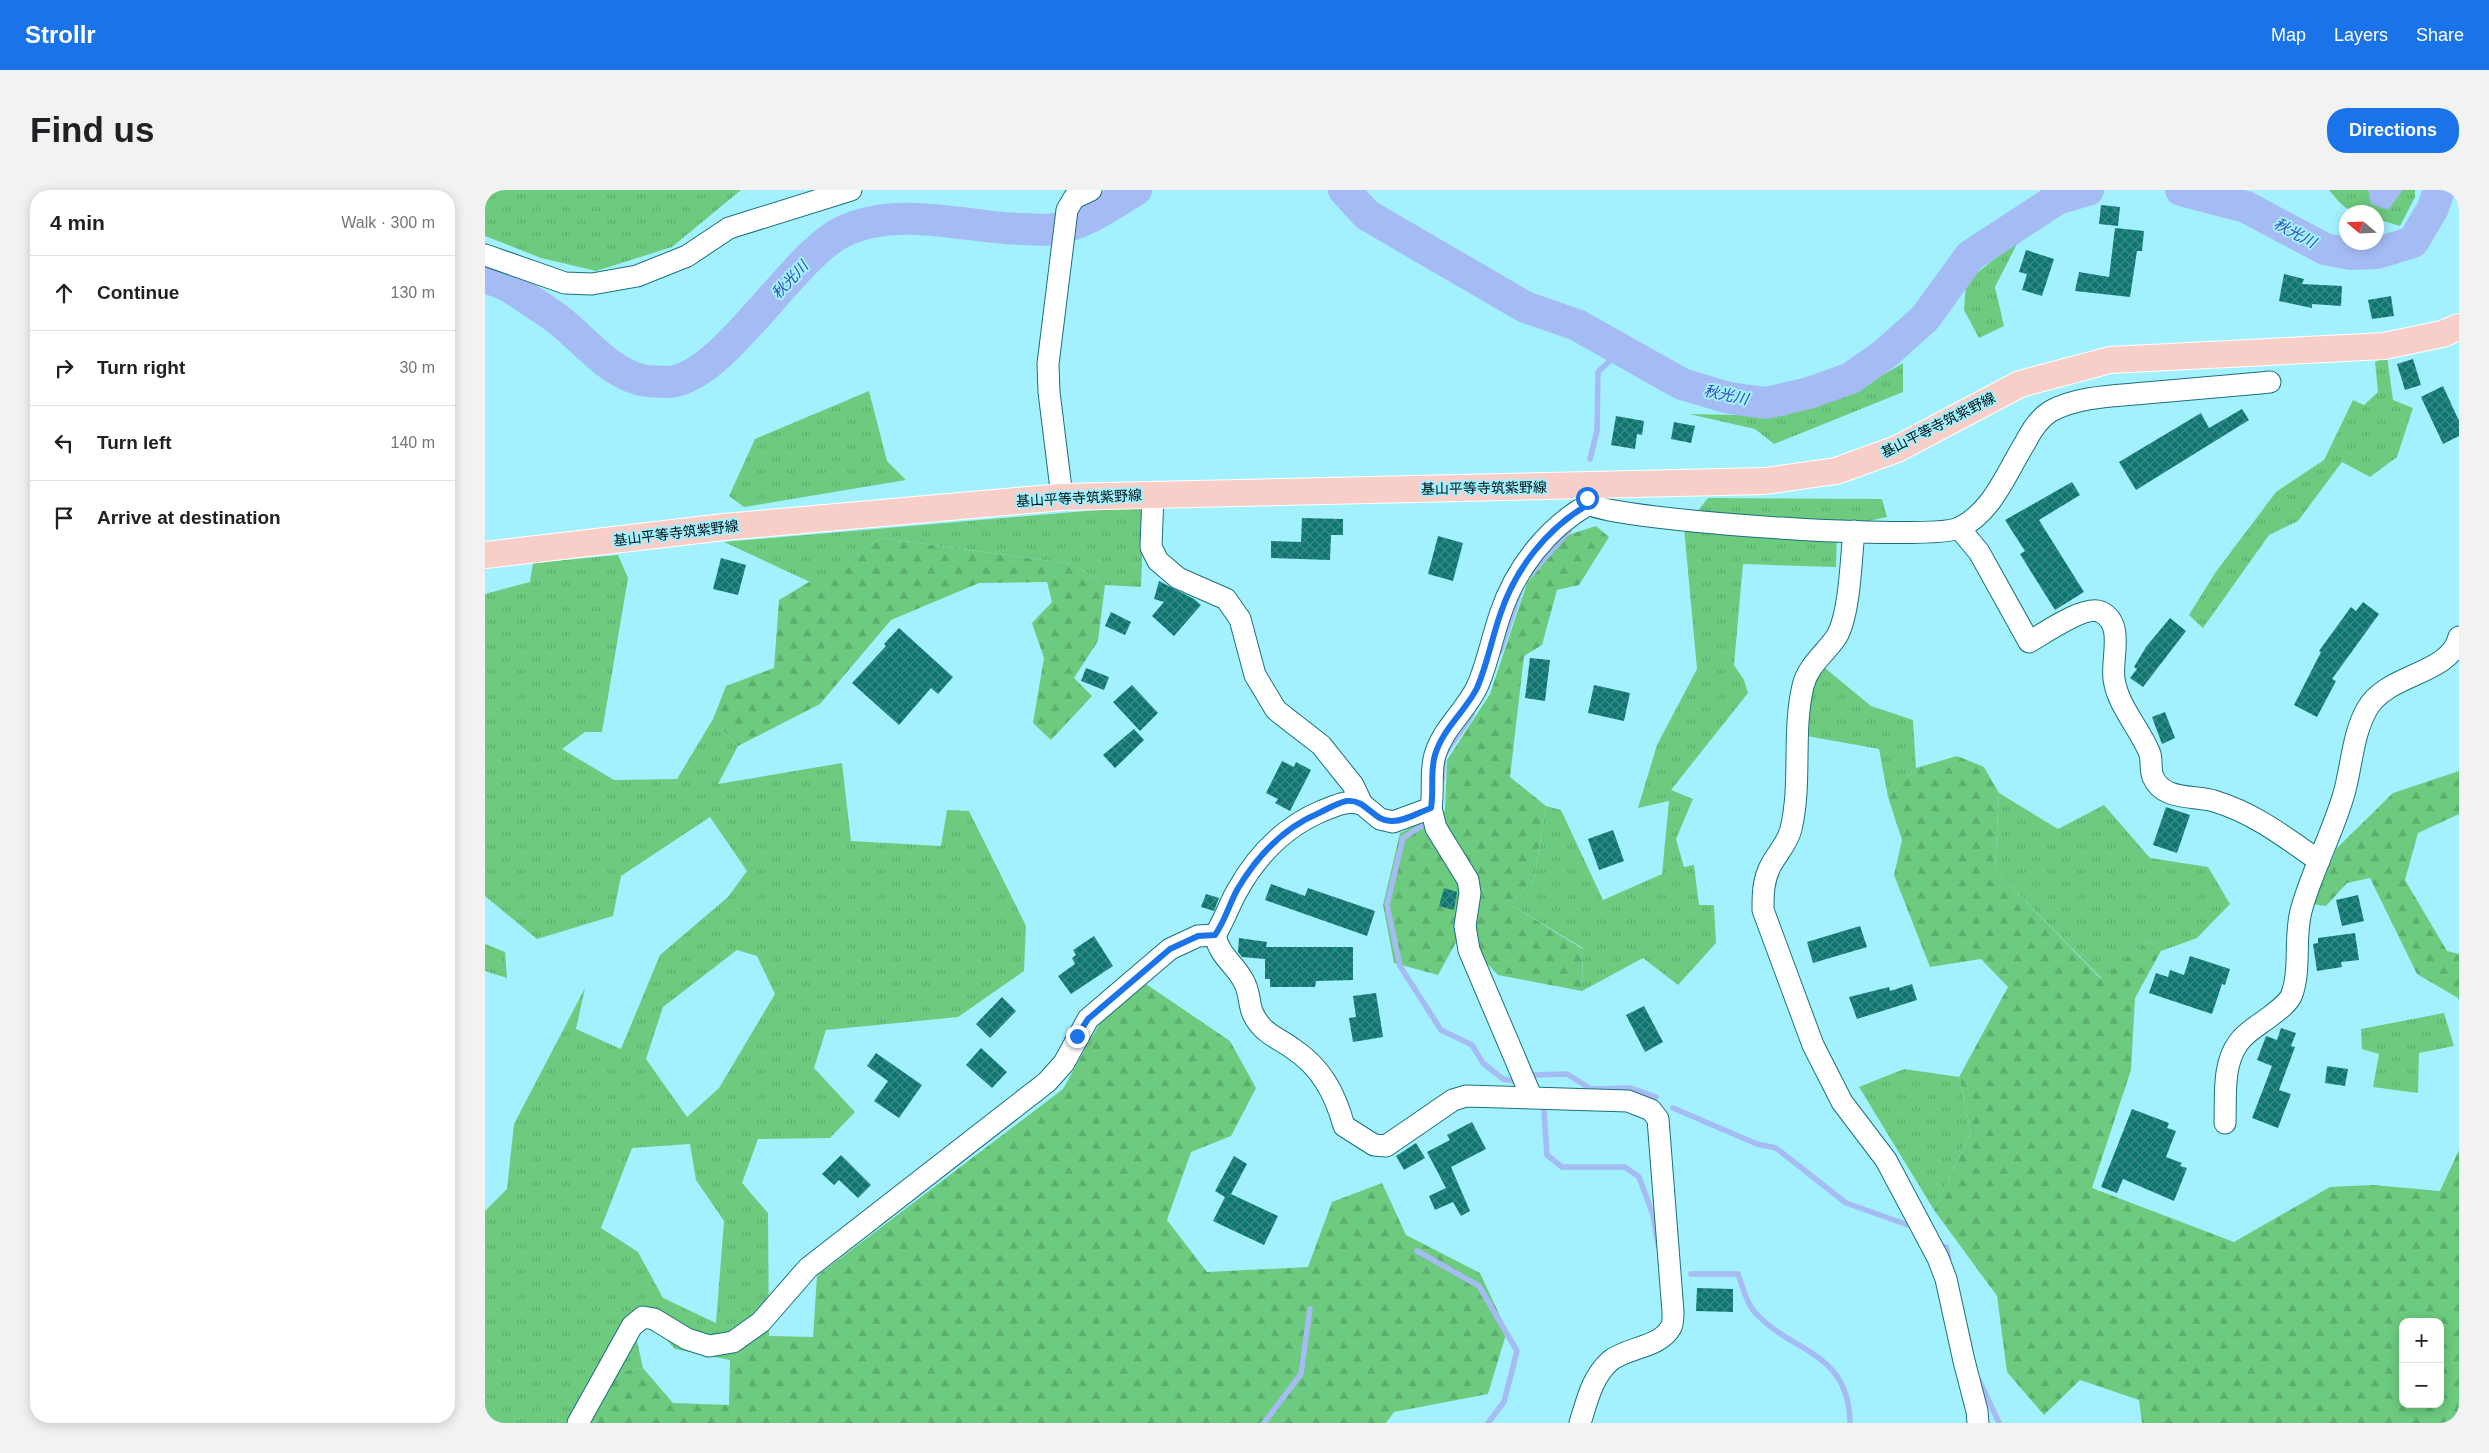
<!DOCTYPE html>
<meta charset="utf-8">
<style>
body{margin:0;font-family:Helvetica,"Noto Sans JP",sans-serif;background:#f2f2f2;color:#202124}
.controls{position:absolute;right:15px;bottom:15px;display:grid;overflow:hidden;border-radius:10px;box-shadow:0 2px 12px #0003}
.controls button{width:45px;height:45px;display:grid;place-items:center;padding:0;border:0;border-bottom:1px solid #e0e0e0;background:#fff;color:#202124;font:25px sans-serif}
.compass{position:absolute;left:1854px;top:15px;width:45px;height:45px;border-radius:50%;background:#fff;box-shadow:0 2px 12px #0003;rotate:289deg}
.stop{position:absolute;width:15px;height:15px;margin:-11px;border:4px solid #1a73e8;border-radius:50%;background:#fff}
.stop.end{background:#1a73e8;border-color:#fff;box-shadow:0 1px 5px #0008}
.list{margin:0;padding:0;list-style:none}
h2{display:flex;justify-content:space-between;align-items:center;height:65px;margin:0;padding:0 20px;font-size:21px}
h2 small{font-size:16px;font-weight:400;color:#757577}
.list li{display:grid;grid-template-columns:32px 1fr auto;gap:15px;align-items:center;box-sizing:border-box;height:75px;padding:0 20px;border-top:1px solid #e0e0e0}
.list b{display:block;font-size:19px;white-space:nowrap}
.list em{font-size:16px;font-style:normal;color:#757577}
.icon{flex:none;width:28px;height:28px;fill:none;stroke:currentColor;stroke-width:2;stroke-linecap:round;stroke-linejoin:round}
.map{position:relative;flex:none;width:1974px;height:1233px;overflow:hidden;border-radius:20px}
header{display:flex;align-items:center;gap:30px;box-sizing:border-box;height:70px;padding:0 25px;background:#1a73e8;color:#fff}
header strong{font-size:24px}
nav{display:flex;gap:28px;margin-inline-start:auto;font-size:18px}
.intro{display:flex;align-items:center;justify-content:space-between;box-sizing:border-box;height:120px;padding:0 30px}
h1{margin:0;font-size:35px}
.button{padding:12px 22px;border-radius:20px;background:#1a73e8;color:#fff;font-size:18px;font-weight:700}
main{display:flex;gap:30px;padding:0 30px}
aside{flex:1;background:#fff;border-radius:20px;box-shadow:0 2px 12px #0003}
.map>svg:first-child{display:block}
.grass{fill:url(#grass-tufts);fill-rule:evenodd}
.forest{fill:url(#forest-firs);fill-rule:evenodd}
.water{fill:#a5bbf4}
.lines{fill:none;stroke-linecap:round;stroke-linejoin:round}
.stream{stroke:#a5bbf4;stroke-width:5.5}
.river{stroke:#a5bbf4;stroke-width:32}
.building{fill:url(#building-cross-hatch)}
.minor-casing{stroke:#1c707c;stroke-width:23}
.major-casing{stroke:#fff;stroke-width:28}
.minor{stroke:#fff;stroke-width:21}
.major{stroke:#f8cec8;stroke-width:26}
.route{stroke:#1a73e8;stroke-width:6}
.labels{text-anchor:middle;stroke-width:4;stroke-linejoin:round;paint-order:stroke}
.street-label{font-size:14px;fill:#001115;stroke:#a3f1fe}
.water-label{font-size:15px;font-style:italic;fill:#304ab5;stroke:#a3f1fe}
</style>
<header>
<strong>Strollr</strong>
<nav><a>Map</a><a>Layers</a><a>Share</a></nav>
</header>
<div class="intro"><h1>Find us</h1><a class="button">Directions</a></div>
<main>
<aside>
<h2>4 min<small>Walk · 300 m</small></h2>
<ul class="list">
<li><svg class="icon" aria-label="ahead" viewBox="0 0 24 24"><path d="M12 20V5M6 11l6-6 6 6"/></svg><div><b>Continue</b></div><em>130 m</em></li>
<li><svg class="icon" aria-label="right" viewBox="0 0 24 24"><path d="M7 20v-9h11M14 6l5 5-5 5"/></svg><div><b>Turn right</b></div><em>30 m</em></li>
<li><svg class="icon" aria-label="left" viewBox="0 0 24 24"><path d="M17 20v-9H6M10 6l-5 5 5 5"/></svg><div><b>Turn left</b></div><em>140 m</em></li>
<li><svg class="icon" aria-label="arrive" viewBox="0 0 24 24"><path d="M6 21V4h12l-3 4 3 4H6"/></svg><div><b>Arrive at destination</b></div></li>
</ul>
</aside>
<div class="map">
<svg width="1974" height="1233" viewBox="0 0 1974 1233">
<defs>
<pattern id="grass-tufts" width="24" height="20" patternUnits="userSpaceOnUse" patternTransform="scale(1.25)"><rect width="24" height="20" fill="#6dcb7f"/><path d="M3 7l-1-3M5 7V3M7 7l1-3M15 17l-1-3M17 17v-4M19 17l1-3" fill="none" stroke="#5dad6d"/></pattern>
<pattern id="forest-firs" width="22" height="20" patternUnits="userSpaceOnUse" patternTransform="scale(1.25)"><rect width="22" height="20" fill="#6dcb7f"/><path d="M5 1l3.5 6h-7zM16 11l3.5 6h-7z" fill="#5dad6d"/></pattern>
<pattern id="building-cross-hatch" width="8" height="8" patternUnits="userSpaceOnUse" patternTransform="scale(1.25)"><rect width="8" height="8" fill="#0e7670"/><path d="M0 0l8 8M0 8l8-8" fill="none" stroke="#3f8a86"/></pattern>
</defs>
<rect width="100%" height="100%" fill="#a3f1fe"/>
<g class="grass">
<path d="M 0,0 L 256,0 L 187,57 L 111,81 L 56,68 L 0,46 Z"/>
<path d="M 1844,0 L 1930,0 L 1930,7 L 1915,36 L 1892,29 L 1892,22 C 1863,22 1862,22 1844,0 Z"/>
<path d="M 1535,48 L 1510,97 L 1519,136 L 1494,148 L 1479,120 L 1481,92 Z"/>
<path d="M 1902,166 L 1908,210 L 1928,218 L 1912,267 L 1885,287 L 1857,272 L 1813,331 L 1784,345 L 1718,438 L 1704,425 L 1730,383 L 1791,302 L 1839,270 L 1868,210 L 1879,215 L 1893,202 L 1890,172 Z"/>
<path d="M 1418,173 L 1418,202 L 1289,254 L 1270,239 L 1204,224 L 1298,226 L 1369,202 Z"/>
<path d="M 384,201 L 402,271 L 421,290 L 259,317 L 244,306 L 270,249 Z"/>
<path d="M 1223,308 L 1397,309 L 1402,327 L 1352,338 L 1351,377 L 1258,374 L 1249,475 L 1259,490 L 1263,503 L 1186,600 L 1208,609 L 1191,649 L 1199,677 L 1209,675 L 1214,715 L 1229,715 L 1231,753 L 1193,795 L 1158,768 L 1097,801 L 1098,758 L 1026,715 L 1049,689 L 1061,616 L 1076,620 L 1118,710 L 1177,684 L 1184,611 L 1153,618 L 1172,555 L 1212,479 L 1199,338 Z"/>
<path d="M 659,316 L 656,397 L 620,395 L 588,374 L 397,348 L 325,392 L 239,352 Z"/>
<path d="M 133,365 L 143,388 L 117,542 L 100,542 L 77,559 L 129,590 L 192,589 L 228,529 L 253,556 L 233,594 L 357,573 L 366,651 L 456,656 L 462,620 L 484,621 L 541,736 L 539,781 L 473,827 L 341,840 L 329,878 L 370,922 L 345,948 L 273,949 L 257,993 L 283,1023 L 284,1146 L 245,1170 L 190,1159 L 168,1135 L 150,1142 L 158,1178 L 107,1186 L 83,1233 L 0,1233 L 0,1021 L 22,999 L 29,934 L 100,798 L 91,839 L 136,859 L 175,765 L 243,707 L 262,681 L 225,627 L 136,686 L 128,726 L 52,749 L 0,706 L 0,404 L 45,392 L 48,373 ZM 252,760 L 272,766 L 290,804 L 234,898 L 202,927 L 161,869 L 178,817 ZM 205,954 L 211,990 L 239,1031 L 231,1133 L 178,1108 L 153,1062 L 116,1038 L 147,958 Z"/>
<path d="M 1340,478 L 1386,516 L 1428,530 L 1431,578 L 1403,607 L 1394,559 L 1322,546 L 1322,505 Z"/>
<path d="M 1514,603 L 1573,639 L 1619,615 L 1665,668 L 1723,677 L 1745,714 L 1712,748 L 1676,761 L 1664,750 L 1617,789 L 1510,680 Z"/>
<path d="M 0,754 L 20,762 L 22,788 L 0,781 Z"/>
<path d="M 1959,823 L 1969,856 L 1934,863 L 1933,903 L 1888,897 L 1894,864 L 1877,859 L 1876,839 Z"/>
<path d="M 1419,879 L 1474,887 L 1486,942 L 1449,1020 L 1374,897 Z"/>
</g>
<g class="forest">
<path d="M 1111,336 L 1124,347 L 1094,395 L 1072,400 L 1057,455 L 1039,466 L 1025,587 L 1061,616 L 1049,689 L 1026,715 L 1098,759 L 1097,801 L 1013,785 L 975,745 L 953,785 L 909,773 L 898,715 L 915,643 L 960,621 L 962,570 L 1005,504 L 1042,393 L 1083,345 Z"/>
<path d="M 397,348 L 588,374 L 620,395 L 613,451 L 589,488 L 607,506 L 566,550 L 548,533 L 559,468 L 547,433 L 567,412 L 562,392 L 494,393 L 406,430 L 335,514 L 253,556 L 228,529 L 241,496 L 289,478 L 294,410 Z"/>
<path d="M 1472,566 L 1499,577 L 1514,603 L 1510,680 L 1616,789 L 1664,750 L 1676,761 L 1650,808 L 1646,880 L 1607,998 L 1749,1052 L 1845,997 L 1888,995 L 1955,1001 L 1974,960 L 1974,1233 L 1657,1233 L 1654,1210 L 1595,1190 L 1559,1225 L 1522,1182 L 1512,1106 L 1449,1020 L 1486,942 L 1474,887 L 1523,797 L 1496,769 L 1445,777 L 1409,685 L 1417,650 L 1403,607 L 1431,578 ZM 1918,1132 L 1955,1132 L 1955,1214 L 1918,1214 Z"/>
<path d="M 1974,581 L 1974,624 L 1933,643 L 1920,690 L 1962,761 L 1974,764 L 1974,811 L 1973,808 L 1932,784 L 1885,688 L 1862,693 L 1841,716 L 1828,714 L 1852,658 L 1908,603 Z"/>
<path d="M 658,792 L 745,851 L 771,898 L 746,946 L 706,962 L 682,1030 L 722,1082 L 823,1077 L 847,1012 L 897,993 L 921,1045 L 995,1083 L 1022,1141 L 1003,1204 L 909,1222 L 901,1233 L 104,1233 L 131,1182 L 158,1178 L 188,1213 L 244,1215 L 245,1170 L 284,1146 L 328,1147 L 332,1086 L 578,899 L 616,831 Z"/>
</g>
<path class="water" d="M 1883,0 L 1918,0 L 1903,20 L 1886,14 Z"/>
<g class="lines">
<g class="stream">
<path d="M 1105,269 L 1112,241 L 1113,182 L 1136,160"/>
<path d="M 1044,386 L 1084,341"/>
<path d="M 1015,462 L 1035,402"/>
<path d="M 957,590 L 959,565 L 987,525"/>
<path d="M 938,635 L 918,648 L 902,715 L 915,776 L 956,840 L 987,855 L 998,873 L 1018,889 L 1029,891"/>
<path d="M 1047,885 L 1082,884 L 1106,899 L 1146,898 L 1171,907"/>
<path d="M 1188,918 L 1272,954 L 1291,958 L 1361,1013 L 1423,1035"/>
<path d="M 1059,920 L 1062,965 L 1077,977 L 1140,977 L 1154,987 L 1168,1025 L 1173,1055"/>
<path d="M 1461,1057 L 1464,1069"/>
<path d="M 932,1061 L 994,1096 L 1032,1161 L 1019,1212 L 1003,1233"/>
<path d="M 1206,1084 L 1253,1084 C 1257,1095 1261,1111 1268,1120 C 1305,1164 1364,1159 1365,1233"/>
<path d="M 1494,1190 L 1514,1233"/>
<path d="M 779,1233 L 816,1184 L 825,1119"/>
</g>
<g class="river">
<path d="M 859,0 L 882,25 L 1040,117 L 1092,135 L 1197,194 L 1244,208 L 1281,213 L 1324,203 L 1366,188 L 1401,163 L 1440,128 L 1485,66 L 1572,9 L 1603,0"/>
<path d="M 1696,0 L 1761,17 L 1840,59 L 1866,64 L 1892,63 L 1928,52 L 1948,18 L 1954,0"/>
<path d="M 0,88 C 16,91 27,98 40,107 C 52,115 64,122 75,131 C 100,151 121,179 153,189 C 161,192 172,191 180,192 C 236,194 306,66 359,41 C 415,15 480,38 539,39 C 549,39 559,41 569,39 C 599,35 625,15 651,0"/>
</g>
</g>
<g class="building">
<path d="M 1616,15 L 1635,17 L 1633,36 L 1614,34 Z"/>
<path d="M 1630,38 L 1659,41 L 1657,61 L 1652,61 L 1645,107 L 1590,101 L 1594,82 L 1624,87 Z"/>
<path d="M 1541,60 L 1569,69 L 1557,106 L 1537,100 L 1542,84 L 1534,82 Z"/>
<path d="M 1799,84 L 1819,89 L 1817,94 L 1857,96 L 1856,116 L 1827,114 L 1827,118 L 1794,111 Z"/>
<path d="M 1906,106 L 1909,126 L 1887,129 L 1883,110 Z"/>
<path d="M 1928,169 L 1936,195 L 1920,200 L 1912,174 Z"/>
<path d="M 1958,196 L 1974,231 L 1974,246 L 1958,254 L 1936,207 Z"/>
<path d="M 1757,219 L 1764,230 L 1651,300 L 1634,272 L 1716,223 L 1724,238 Z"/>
<path d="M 1131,226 L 1159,231 L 1157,245 L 1152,244 L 1150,259 L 1126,255 Z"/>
<path d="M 1189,232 L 1210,236 L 1206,253 L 1186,249 Z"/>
<path d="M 1587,292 L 1595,305 L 1554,330 L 1599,402 L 1570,420 L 1535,364 L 1540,361 L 1520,330 Z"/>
<path d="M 817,328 L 858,329 L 858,345 L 846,345 L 845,370 L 786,368 L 786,351 L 816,352 Z"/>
<path d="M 953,346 L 978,353 L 968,391 L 943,384 Z"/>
<path d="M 236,368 L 261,375 L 253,405 L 228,399 Z"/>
<path d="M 674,391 L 709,409 L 716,415 L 689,446 L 667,426 L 679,412 L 669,409 Z"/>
<path d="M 1878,412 L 1894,424 L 1847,489 L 1851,491 L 1832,527 L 1809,515 L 1836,462 L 1834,461 L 1866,417 L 1871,421 Z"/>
<path d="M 626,422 L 646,432 L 640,445 L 620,436 Z"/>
<path d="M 1685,428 L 1701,441 L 1658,497 L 1645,488 L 1652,479 L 1649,477 L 1661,457 Z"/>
<path d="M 414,438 L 468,487 L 453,504 L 446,498 L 414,535 L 367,493 L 401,456 L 399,454 Z"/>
<path d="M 1045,468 L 1065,470 L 1060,511 L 1040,508 Z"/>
<path d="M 601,478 L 624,487 L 619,500 L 596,491 Z"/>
<path d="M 647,495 L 673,523 L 655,541 L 628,512 Z"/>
<path d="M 1109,495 L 1145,503 L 1139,531 L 1103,523 Z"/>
<path d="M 1680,522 L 1690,548 L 1677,554 L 1667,527 Z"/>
<path d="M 649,539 L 659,550 L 630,578 L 618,565 Z"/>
<path d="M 797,571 L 809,577 L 811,572 L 826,580 L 805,621 L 790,613 L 793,609 L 781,603 Z"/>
<path d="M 1681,617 L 1705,625 L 1692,663 L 1668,655 Z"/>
<path d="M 1128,640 L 1139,671 L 1114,680 L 1103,649 Z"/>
<path d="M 786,694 L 820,706 L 823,698 L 890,721 L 882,746 L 780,710 Z"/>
<path d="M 959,698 L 972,702 L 969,720 L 954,716 Z"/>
<path d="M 721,704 L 734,708 L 729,721 L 716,717 Z"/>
<path d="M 1873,705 L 1879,731 L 1857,736 L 1851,710 Z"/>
<path d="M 1375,736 L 1382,757 L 1328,773 L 1322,752 Z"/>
<path d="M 1870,743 L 1874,770 L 1856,772 L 1857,777 L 1832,781 L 1828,754 L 1833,753 L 1833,748 Z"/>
<path d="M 609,746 L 628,776 L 586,804 L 573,786 L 590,774 L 587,768 L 591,765 L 588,760 Z"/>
<path d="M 754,748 L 782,752 L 781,757 L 868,757 L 868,790 L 831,791 L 830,797 L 785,797 L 785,789 L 780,789 L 780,769 L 757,767 L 753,762 Z"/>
<path d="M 1705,766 L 1745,779 L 1740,795 L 1737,794 L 1727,824 L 1664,803 L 1671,783 L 1683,787 L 1685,780 L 1699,785 Z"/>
<path d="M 1427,794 L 1432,810 L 1372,829 L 1364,807 L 1404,797 L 1405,801 Z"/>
<path d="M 891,803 L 898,847 L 868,852 L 864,828 L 871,827 L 868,806 Z"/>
<path d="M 517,807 L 531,821 L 505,848 L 491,834 Z"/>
<path d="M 1159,816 L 1178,852 L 1160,862 L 1141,825 Z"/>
<path d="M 1796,838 L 1811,843 L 1806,856 L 1810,857 L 1794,900 L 1806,904 L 1793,938 L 1767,928 L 1787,876 L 1772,870 L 1781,846 L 1792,850 Z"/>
<path d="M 496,858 L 522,882 L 507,898 L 481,875 Z"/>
<path d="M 391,863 L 437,895 L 414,928 L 389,911 L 403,891 L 382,876 Z"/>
<path d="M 1842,876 L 1863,879 L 1860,896 L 1840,893 Z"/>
<path d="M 1647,919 L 1684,933 L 1682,938 L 1691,941 L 1681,967 L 1697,973 L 1695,976 L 1702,978 L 1689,1011 L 1638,989 L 1632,1003 L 1616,997 Z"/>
<path d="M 987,932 L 1001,959 L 966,977 L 985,1021 L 976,1026 L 968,1012 L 950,1020 L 944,1006 L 961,998 L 942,962 L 965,950 L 962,945 Z"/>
<path d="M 931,953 L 940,968 L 919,980 L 911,966 Z"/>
<path d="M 356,965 L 386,995 L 373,1008 L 354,990 L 349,995 L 337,984 Z"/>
<path d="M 749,966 L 762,974 L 746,1004 L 793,1026 L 779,1055 L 728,1031 L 740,1007 L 730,1001 Z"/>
<path d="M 1212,1098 L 1248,1099 L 1248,1122 L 1211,1121 Z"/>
</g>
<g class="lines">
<defs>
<g id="minor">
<path d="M 0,65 L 80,93 L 107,94 L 152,86 L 202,66 L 244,38 L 366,0"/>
<path d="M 1102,300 L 1104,314 C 1133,331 1445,352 1474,338 C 1507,323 1522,282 1540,253 C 1546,241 1554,228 1566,221 C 1594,206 1630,206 1661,203 C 1703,199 1744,196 1785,192"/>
<path d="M 668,305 L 666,357 L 673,371 L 693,388 L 741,409 L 755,429 L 770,485 L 791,520 L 836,555 L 868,595 L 877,614 L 895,629 L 908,632 L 946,618 C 949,601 945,581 950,565 C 958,538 980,522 992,497 C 1002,475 1007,448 1015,425 C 1030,379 1062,338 1104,314"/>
<path d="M 577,307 L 564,202 L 563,174 L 582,20 L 589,8 L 606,0"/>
<path d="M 1474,338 L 1494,362 L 1544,452 C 1558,444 1601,414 1616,422 C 1640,434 1626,468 1629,489 C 1633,517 1655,538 1665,564 C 1667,571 1665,580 1668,587 C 1678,611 1709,605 1729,611 C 1769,623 1800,647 1834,671"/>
<path d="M 1369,341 C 1366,368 1365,423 1352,446 C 1341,463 1323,475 1318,496 C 1307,543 1317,592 1306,639 C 1303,652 1292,664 1286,675 C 1278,690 1278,704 1278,720 L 1328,855 L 1357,912 L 1401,970 L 1453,1068 L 1461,1089 L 1479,1171 L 1492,1221 L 1493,1233"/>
<path d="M 946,618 L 951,638 L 983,690 L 985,703 L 980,736 L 984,760 L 1046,906"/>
<path d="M 730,745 C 735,767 748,772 758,790 C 768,806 760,818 776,836 C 783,845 798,851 807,858 C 836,877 850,903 859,936 L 889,955 L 901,956 L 968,910 L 981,906 L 1143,911 L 1166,920 L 1173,929 L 1188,1122 C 1188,1126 1188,1134 1186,1137 C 1175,1158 1142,1157 1125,1171 C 1107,1187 1102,1211 1095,1233"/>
<path d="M 1740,933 C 1741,907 1737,874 1754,852 C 1761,842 1774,835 1783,828 C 1791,822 1804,813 1807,804 C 1816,778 1809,748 1816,721 C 1827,680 1849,641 1860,600 C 1867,573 1868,544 1882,519 C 1902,483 1965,485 1974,447"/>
<path d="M 93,1233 L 147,1136 L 158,1127 L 169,1129 L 202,1149 L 224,1156 L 248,1152 L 276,1132 L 323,1078 L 562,892 L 579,873 L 603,829 L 685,759 L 713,746 L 730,745 C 739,731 744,715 752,701 C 772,665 799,637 837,621 C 853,615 859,610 877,614"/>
</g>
<path id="major" d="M 0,365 L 239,337 L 577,307 L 1280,291 L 1351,281 L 1412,259 L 1535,194 L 1625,170 L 1899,156 L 1957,144 L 1974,137"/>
</defs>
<use href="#minor" class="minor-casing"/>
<use href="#major" class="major-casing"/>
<use href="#minor" class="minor"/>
<use href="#major" class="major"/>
</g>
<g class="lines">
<path class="route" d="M 592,846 L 603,829 L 685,759 L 713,746 L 730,745 C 740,731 744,715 752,700 C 772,666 798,638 834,623 C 842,619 854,612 862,611 C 881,609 888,631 906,631 C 918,632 935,622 946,618 C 949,601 945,581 950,565 C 958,538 980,522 992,498 C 1002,475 1007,448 1015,425 C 1030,379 1062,338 1104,314 L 1102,308"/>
</g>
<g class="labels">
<g class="street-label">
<text transform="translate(1453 235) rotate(-27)" y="5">基山平等寺筑紫野線</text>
<text transform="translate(999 298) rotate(-1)" y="5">基山平等寺筑紫野線</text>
<text transform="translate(594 308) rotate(-3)" y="5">基山平等寺筑紫野線</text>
<text transform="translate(191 343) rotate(-7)" y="5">基山平等寺筑紫野線</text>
</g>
<g class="water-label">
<text transform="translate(1810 43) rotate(28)" y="5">秋光川</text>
<text transform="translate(305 90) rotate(-47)" y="5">秋光川</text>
<text transform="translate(1241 205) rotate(12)" y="5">秋光川</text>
</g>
</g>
</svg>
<div class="controls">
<button>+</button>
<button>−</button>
</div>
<svg class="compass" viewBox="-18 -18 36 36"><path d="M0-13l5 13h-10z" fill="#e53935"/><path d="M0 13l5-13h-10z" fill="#757577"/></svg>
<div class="stop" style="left:1102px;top:308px"></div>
<div class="stop end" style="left:592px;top:846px"></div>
</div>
</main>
